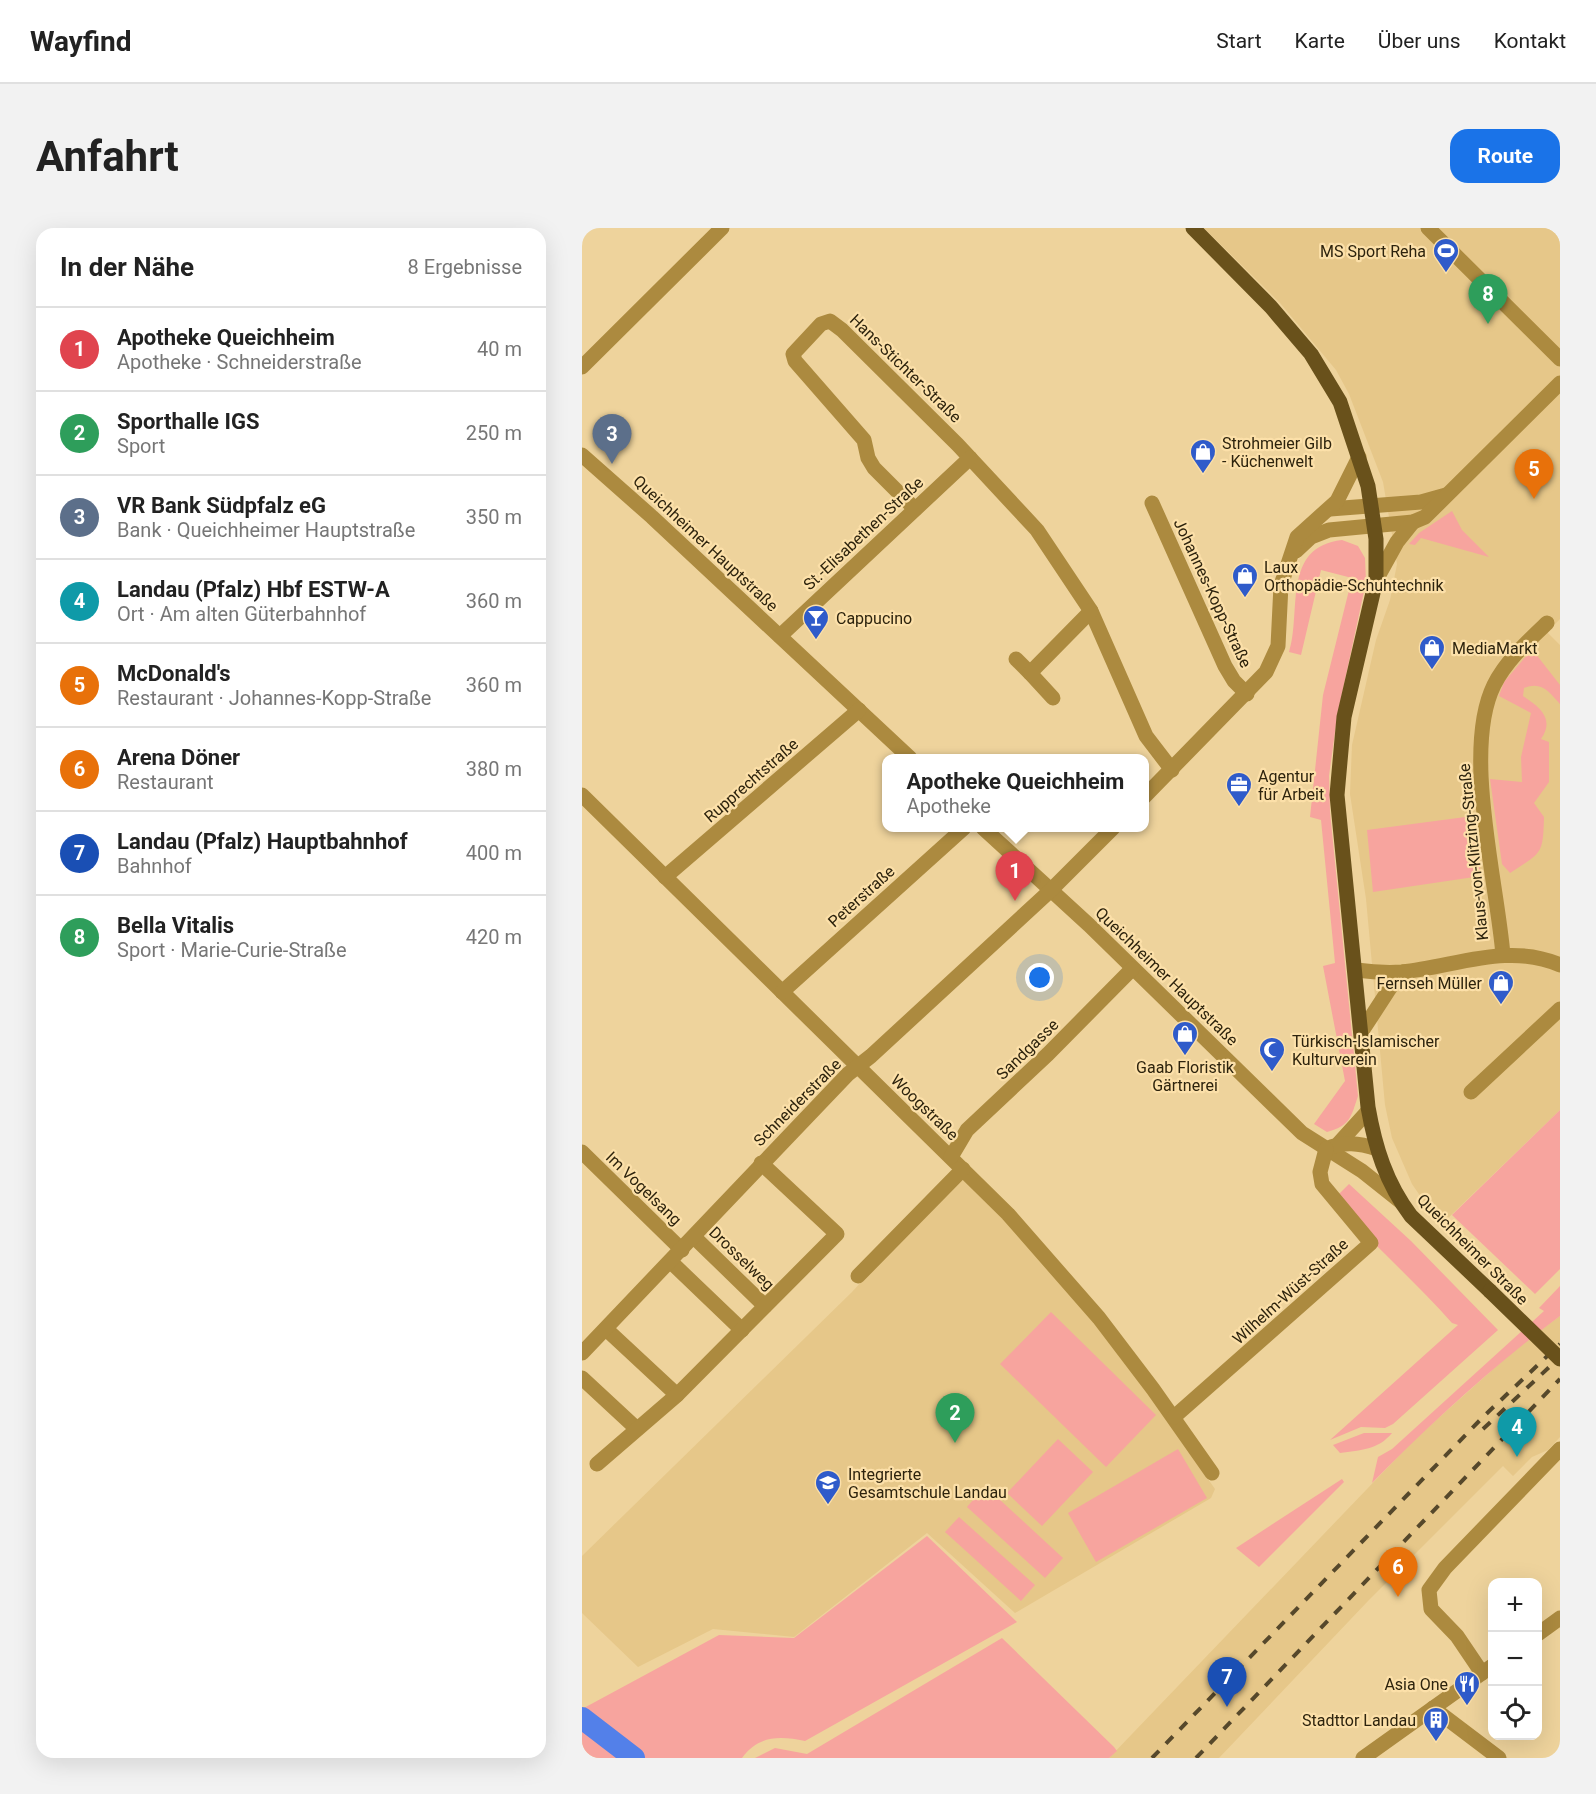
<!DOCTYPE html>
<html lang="de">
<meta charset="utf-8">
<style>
body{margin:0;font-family:Roboto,sans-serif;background:#f2f2f2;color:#222}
.controls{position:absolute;right:18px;bottom:18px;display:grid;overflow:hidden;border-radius:12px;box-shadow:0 6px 24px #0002}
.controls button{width:54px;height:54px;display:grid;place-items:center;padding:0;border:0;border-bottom:2px solid #e0e0e0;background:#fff;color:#222;font:30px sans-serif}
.you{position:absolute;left:458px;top:750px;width:21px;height:21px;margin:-15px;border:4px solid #fff;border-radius:50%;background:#1a73e8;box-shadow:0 0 0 9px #1a73e833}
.badge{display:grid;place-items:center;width:39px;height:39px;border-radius:50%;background:#1a73e8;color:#fff;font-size:20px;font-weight:700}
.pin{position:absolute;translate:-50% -50px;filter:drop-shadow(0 2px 3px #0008)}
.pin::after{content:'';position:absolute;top:32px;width:21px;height:18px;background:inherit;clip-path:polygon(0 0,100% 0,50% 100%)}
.popup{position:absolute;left:300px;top:526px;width:267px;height:78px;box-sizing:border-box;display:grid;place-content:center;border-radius:12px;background:#fff;filter:drop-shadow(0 2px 4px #0005);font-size:20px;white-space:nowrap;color:#767676}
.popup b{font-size:22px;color:#222}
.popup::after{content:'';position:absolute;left:50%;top:100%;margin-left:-12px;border:12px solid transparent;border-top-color:#fff}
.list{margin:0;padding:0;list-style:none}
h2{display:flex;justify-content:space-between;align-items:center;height:78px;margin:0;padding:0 24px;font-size:26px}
h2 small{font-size:20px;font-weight:400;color:#767676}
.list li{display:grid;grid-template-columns:39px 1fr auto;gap:18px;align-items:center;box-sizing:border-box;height:84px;padding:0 24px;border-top:2px solid #e0e0e0}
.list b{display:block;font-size:22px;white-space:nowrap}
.list p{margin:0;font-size:20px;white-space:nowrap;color:#767676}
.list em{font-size:20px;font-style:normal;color:#767676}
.icon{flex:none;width:33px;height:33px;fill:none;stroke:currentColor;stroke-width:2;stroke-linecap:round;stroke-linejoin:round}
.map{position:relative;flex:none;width:978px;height:1530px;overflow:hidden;border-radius:18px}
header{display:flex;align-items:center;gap:36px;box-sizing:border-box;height:84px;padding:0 30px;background:#fff;border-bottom:2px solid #e0e0e0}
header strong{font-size:28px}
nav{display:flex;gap:33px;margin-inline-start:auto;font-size:21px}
.intro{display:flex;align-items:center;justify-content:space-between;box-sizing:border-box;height:144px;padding:0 36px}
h1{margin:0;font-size:42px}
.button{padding:15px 27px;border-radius:18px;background:#1a73e8;color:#fff;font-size:21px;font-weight:700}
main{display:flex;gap:36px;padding:0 36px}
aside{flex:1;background:#fff;border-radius:18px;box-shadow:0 6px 24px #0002}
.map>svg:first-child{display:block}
.built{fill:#e6c789}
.green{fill:#f7a49e}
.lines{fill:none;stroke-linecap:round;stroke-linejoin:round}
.river{stroke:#5380e9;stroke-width:22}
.minor{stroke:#ac8a3f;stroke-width:15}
.major{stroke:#69511b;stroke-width:15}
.rail{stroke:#56482b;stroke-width:4;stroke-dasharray:10 10;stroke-linecap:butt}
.major-bridge{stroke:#69511b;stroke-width:15}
.labels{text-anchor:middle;stroke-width:4.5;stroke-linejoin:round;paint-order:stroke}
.poi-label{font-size:16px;fill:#2d230d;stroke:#fce0a9;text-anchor:start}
.street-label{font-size:16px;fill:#2d230d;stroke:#fce0a9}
</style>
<header>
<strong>Wayfind</strong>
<nav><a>Start</a><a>Karte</a><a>Über uns</a><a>Kontakt</a></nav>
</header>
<div class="intro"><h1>Anfahrt</h1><a class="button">Route</a></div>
<main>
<aside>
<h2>In der Nähe<small>8 Ergebnisse</small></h2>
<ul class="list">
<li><span class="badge" style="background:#e0444e">1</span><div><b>Apotheke Queichheim</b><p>Apotheke · Schneiderstraße</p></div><em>40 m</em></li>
<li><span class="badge" style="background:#2e9e5b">2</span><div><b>Sporthalle IGS</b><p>Sport</p></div><em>250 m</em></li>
<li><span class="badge" style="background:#5c6f8a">3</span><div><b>VR Bank Südpfalz eG</b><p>Bank · Queichheimer Hauptstraße</p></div><em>350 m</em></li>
<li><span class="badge" style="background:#0f9aa8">4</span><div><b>Landau (Pfalz) Hbf ESTW-A</b><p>Ort · Am alten Güterbahnhof</p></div><em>360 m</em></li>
<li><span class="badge" style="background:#e8710a">5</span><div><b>McDonald's</b><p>Restaurant · Johannes-Kopp-Straße</p></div><em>360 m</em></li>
<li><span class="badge" style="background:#e8710a">6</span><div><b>Arena Döner</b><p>Restaurant</p></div><em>380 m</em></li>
<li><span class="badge" style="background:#1a4fb4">7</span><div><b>Landau (Pfalz) Hauptbahnhof</b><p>Bahnhof</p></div><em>400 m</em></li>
<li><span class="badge" style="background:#2e9e5b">8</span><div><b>Bella Vitalis</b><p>Sport · Marie-Curie-Straße</p></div><em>420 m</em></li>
</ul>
</aside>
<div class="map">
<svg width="978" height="1530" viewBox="0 0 978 1530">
<rect width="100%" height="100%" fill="#eed39c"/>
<g class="built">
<path d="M 622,0 L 978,0 L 978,391 L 965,404 L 978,417 L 978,882 L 864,992 L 841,972 L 830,956 L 810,910 L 803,877 L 784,671 L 768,566 L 770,517 L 794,412 L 808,372 L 815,336 L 801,254 L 767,166 L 754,142 L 698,75 Z"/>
<path d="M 373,951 L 385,951 L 477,1047 L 529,1113 L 633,1261 L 629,1270 L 433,1385 L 345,1305 L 212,1409 L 131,1401 L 56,1439 L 0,1385 L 0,1328 L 270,1064 Z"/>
<path d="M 978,1088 L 978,1209 L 966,1222 L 950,1229 L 931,1248 L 921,1238 L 786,1373 L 637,1530 L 527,1530 L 832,1212 L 936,1119 Z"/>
</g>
<g class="green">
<path d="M 870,283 L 880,302 L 907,329 L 839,310 L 833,317 L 827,316 L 837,305 Z"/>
<path d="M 760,312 L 776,318 L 783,330 L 784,354 L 755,489 L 747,548 L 748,584 L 776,868 C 769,889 768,898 745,904 L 732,896 L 763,853 L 741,738 L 753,735 L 739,592 L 728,589 L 741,467 L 770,350 L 739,342 L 719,427 L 707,424 C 720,384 699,319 760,312 Z"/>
<path d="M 953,425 L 978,457 L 978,476 C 967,464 960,453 942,460 L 941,468 C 958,479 973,491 959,511 L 967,514 L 967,554 L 952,575 L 962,589 C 961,627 960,624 928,645 L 920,636 L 908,551 L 940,554 L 939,529 L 949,485 L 917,468 L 922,454 L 946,426 Z"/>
<path d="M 891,588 L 899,648 L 791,664 L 785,602 Z"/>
<path d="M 978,882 L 978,1041 L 953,1066 L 870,987 Z"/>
<path d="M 767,956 L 829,1013 L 916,1102 L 811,1196 L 803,1200 L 779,1199 L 748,1212 L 876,1097 L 870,1095 C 832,1052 789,1015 751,972 Z"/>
<path d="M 978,1058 L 978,1088 C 911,1138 849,1195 790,1255 L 796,1229 L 810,1221 L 962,1083 L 957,1080 Z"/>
<path d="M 469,1084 L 574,1187 L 524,1239 L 418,1136 Z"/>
<path d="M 782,1205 L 810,1205 C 796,1222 779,1222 758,1225 L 751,1217 Z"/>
<path d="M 476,1211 L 511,1244 L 460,1298 L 425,1265 Z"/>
<path d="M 596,1221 L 625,1270 L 514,1334 L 486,1285 Z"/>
<path d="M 760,1251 L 762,1254 L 677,1339 L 654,1320 Z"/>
<path d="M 403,1258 L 481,1330 L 463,1350 L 385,1279 Z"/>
<path d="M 377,1289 L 453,1357 L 439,1373 L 363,1304 Z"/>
<path d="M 345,1308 L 435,1394 L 223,1513 C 198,1508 177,1507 160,1530 L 0,1530 L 0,1481 L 137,1407 L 212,1410 Z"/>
<path d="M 420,1410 L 532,1519 L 535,1523 L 527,1530 L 173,1530 L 193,1520 L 225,1526 Z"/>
</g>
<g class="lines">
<path class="river" d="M 0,1490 L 52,1530"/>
<g class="minor">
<path d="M 846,0 L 978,131"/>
<path d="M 0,139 L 140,0"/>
<path d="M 0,227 L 70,289 L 328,530"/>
<path d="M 570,275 L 643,438 L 652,453 L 665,466"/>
<path d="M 333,281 L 292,240 L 286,230 L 282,212 L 213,133 L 211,126 L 239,96 L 248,93 L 260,102 L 376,217 L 455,302 L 509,383 L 564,508 L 590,542"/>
<path d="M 748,281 L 839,274 L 864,267"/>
<path d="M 714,323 L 729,309 L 747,302 L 831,294 L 843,289 L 978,155"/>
<path d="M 794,352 L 815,314 L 831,294"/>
<path d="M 198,408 L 388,230"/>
<path d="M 434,431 L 448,445"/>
<path d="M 471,470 L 448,445 L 509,383"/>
<path d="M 0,567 L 426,986 L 517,1090 L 571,1161 L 630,1245"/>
<path d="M 562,569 L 684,444 L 696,418 L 699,357 L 715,309 L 755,273 L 777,229"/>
<path d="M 401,600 L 507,697 L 720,905 L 780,943 L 819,974"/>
<path d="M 83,649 L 277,482"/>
<path d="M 921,727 C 915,653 880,522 912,457 C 924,433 946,413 965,395"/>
<path d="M 774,742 C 789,744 804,745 820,744 C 872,739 927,714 978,737"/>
<path d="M 200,764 L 382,600"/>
<path d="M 780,803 L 808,760 L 821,744"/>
<path d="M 889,864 L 978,781"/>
<path d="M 757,915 L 786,883"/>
<path d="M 744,921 C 762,913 777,915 795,921"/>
<path d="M 0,924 L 100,1022"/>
<path d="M 369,929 L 385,902 L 466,826 L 550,741"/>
<path d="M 112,1009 L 183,1078"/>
<path d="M 89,1034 L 160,1102"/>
<path d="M 276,1048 L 381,941"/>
<path d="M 24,1101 L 95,1167"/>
<path d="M 0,1125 L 266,846 L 289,828 L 469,662 L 531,600"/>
<path d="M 0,1150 L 55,1201"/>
<path d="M 592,1189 L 789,1015 L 740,956 L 738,944 L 744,921"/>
<path d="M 15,1236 L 95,1167 L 255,1006 L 179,935"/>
<path d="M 956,1406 L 978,1390"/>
<path d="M 900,1445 L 875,1408 L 849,1381 L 847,1362 L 863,1340 L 978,1221"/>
<path d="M 851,1480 L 917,1530"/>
<path d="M 781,1530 L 910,1438"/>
</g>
<path class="major" d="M 611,0 L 689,79 L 729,126 L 758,174 L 786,258 L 794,311 L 794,352 L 762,489 L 755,567 L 786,879 C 793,919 804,955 829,988 L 908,1063"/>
<g class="rail">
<path d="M 901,1201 L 978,1129"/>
<path d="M 570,1530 L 902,1188 L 978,1116"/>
<path d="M 614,1530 L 978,1151"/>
</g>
<path class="major-bridge" d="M 908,1063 L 978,1131"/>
</g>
<defs>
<symbol id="stadium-pin" viewBox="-11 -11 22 30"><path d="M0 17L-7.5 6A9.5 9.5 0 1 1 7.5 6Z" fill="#2f5bca" stroke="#fce0a9"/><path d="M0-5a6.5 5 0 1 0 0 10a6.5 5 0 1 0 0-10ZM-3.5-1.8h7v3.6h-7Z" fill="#fff"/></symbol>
<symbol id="shop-pin" viewBox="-11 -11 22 30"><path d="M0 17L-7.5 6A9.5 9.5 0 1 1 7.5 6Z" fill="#2f5bca" stroke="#fce0a9"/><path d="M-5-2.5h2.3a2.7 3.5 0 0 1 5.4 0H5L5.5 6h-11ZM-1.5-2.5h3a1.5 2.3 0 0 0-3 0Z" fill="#fff"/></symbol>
<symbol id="bar-pin" viewBox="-11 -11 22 30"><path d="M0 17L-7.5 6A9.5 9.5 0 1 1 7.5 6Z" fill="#2f5bca" stroke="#fce0a9"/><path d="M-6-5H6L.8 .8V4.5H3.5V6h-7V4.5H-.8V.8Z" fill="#fff"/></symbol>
<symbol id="office-pin" viewBox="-11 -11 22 30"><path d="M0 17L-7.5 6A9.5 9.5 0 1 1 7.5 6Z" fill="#2f5bca" stroke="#fce0a9"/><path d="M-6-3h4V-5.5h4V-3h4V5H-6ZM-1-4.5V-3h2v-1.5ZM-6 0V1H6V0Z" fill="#fff"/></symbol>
<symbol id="mosque-pin" viewBox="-11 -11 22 30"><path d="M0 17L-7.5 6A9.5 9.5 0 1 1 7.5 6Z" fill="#2f5bca" stroke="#fce0a9"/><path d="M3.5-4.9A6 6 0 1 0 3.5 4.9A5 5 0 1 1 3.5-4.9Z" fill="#fff"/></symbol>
<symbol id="school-pin" viewBox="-11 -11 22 30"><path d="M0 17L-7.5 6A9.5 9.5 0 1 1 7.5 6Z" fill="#2f5bca" stroke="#fce0a9"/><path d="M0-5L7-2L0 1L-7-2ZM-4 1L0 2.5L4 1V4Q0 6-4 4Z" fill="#fff"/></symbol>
<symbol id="restaurant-pin" viewBox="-11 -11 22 30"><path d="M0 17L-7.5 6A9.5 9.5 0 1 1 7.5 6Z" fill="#2f5bca" stroke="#fce0a9"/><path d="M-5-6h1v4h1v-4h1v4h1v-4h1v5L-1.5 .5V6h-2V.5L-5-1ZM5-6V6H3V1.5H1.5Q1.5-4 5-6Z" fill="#fff"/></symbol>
<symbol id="building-pin" viewBox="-11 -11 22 30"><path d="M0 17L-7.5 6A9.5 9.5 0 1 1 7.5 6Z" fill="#2f5bca" stroke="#fce0a9"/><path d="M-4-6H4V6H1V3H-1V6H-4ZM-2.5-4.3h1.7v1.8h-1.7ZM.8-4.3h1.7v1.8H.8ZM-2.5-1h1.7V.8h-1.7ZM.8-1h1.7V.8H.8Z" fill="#fff"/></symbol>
</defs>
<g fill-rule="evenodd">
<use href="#stadium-pin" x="849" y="8" width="30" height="40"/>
<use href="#shop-pin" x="606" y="209" width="30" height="40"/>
<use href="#shop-pin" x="648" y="333" width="30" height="40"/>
<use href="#bar-pin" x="219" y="375" width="30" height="40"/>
<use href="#shop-pin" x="835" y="405" width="30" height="40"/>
<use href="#office-pin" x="642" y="542" width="30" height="40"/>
<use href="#shop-pin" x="904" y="740" width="30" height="40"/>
<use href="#shop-pin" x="588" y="791" width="30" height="40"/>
<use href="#mosque-pin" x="675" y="807" width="30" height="40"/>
<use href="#school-pin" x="231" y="1240" width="30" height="40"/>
<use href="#restaurant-pin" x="870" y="1441" width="30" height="40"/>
<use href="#building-pin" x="839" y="1477" width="30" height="40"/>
</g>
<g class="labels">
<g class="poi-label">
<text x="844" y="29" text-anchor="end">MS Sport Reha</text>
<text x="640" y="221">Strohmeier Gilb<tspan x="640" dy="18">- Küchenwelt</tspan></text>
<text x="682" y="345">Laux<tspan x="682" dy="18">Orthopädie-Schuhtechnik</tspan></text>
<text x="254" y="396">Cappucino</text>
<text x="870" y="426">MediaMarkt</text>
<text x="676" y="554">Agentur<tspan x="676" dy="18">für Arbeit</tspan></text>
<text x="900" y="761" text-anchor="end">Fernseh Müller</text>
<text x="710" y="819">Türkisch-Islamischer<tspan x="710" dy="18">Kulturverein</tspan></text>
<text x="603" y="845" text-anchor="middle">Gaab Floristik<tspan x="603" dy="18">Gärtnerei</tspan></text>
<text x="266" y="1252">Integrierte<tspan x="266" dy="18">Gesamtschule Landau</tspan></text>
<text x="866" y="1462" text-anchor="end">Asia One</text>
<text x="834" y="1498" text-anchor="end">Stadttor Landau</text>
</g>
<g class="street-label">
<text transform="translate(324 140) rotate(44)" y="6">Hans-Stichter-Straße</text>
<text transform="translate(281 305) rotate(-43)" y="6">St.-Elisabethen-Straße</text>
<text transform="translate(124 315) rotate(43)" y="6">Queichheimer Hauptstraße</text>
<text transform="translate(631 365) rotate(65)" y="6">Johannes-Kopp-Straße</text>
<text transform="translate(169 552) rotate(-41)" y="6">Rupprechtstraße</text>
<text transform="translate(891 624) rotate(-96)" y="6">Klaus-von-Klitzing-Straße</text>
<text transform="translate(279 668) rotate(-42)" y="6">Peterstraße</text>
<text transform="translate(585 748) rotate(44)" y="6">Queichheimer Hauptstraße</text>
<text transform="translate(445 821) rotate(-44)" y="6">Sandgasse</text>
<text transform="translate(215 874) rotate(-45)" y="6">Schneiderstraße</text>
<text transform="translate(343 879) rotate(44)" y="6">Woogstraße</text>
<text transform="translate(62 960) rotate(44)" y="6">Im Vogelsang</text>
<text transform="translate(891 1021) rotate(45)" y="6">Queichheimer Straße</text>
<text transform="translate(160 1030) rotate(44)" y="6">Drosselweg</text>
<text transform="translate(708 1063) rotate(-42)" y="6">Wilhelm-Wüst-Straße</text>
</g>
</g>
</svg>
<div class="controls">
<button>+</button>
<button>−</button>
<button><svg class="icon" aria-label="locate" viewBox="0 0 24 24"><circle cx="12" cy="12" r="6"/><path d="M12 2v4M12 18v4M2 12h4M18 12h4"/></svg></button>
</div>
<div class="you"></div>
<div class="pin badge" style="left:433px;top:673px;background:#e0444e">1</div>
<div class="popup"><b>Apotheke Queichheim</b>Apotheke</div>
<div class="pin badge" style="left:373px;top:1215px;background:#2e9e5b">2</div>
<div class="pin badge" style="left:30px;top:236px;background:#5c6f8a">3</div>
<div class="pin badge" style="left:935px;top:1229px;background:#0f9aa8">4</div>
<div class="pin badge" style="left:952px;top:271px;background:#e8710a">5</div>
<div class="pin badge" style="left:816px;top:1369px;background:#e8710a">6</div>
<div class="pin badge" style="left:645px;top:1479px;background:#1a4fb4">7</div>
<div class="pin badge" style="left:906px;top:96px;background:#2e9e5b">8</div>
</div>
</main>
